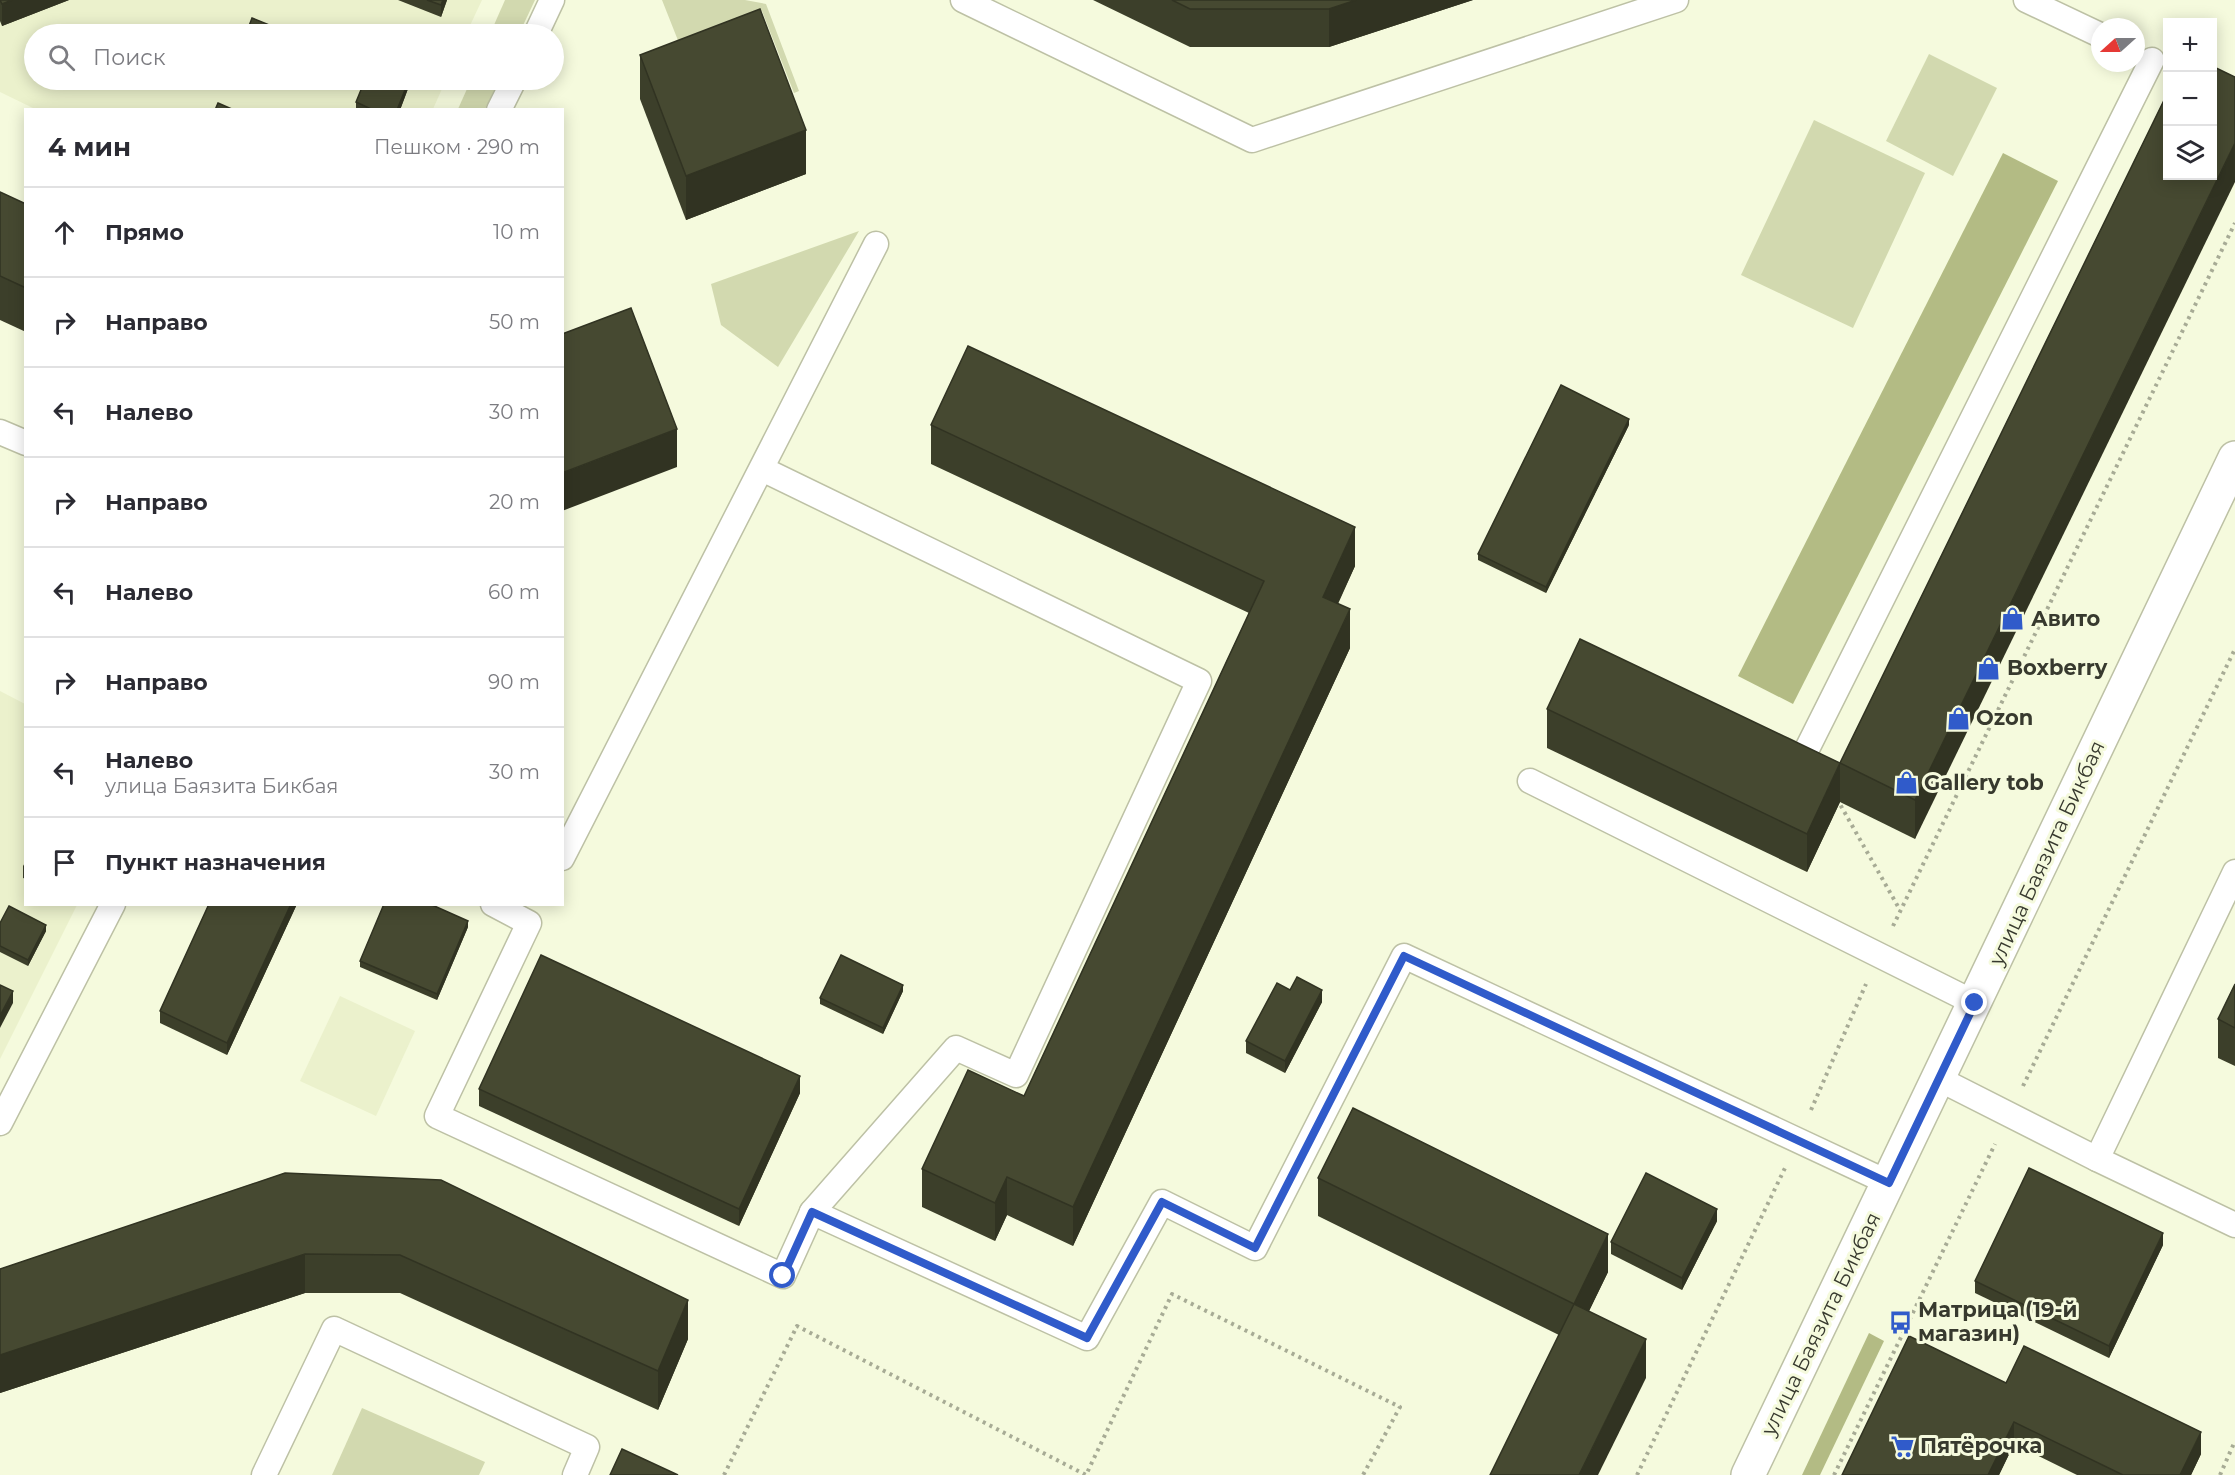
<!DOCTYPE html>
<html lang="ru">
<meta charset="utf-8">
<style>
body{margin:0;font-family:Montserrat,sans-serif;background:#f7f7f7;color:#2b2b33}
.controls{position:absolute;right:18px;top:18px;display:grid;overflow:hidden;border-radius:0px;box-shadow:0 3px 15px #0003}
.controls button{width:54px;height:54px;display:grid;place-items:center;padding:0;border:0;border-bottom:2px solid #e1e1e2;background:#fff;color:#2b2b33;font:30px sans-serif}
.compass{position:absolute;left:2091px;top:18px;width:54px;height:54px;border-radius:50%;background:#fff;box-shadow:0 3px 15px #0003;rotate:249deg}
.stop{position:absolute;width:18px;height:18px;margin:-14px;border:4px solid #305bca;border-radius:50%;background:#fff}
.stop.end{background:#305bca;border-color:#fff;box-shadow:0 2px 6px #0008}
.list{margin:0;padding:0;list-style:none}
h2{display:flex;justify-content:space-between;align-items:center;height:78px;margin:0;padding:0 24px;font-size:26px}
h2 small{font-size:20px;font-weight:400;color:#7c7c81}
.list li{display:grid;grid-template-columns:39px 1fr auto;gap:18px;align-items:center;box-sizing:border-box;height:90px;padding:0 24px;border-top:2px solid #e1e1e2}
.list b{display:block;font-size:22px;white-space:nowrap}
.list p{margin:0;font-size:20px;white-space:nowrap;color:#7c7c81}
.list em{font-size:20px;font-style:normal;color:#7c7c81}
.icon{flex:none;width:33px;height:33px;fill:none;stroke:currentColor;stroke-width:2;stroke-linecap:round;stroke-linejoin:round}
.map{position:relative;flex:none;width:2235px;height:1475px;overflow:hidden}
.search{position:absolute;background:#fff;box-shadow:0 3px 15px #0003;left:24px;top:24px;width:540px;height:66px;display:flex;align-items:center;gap:15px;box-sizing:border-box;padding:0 21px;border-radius:33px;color:#7c7c81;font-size:22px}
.panel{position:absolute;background:#fff;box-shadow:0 3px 15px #0003;left:24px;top:108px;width:540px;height:798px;border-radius:0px}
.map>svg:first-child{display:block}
.built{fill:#ebf1cc}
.green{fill:#d2d9af}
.forest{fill:#b3bb84}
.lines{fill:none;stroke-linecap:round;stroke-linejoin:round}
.service-casing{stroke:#bdc1a5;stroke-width:27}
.secondary-casing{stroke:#bdc1a5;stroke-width:36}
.path{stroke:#a7ab95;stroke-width:4;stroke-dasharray:3 4.5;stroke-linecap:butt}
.service{stroke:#fff;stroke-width:24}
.secondary{stroke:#fff;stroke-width:33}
.wall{fill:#3c3f2a}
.shaded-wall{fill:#313322}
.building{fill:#464931;stroke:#313322;stroke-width:1.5}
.route{stroke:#305bca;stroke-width:8}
.labels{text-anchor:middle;stroke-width:6;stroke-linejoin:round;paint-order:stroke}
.poi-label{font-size:21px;font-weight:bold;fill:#37392e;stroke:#f5fadd;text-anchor:start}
.street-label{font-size:21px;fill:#37392e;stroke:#f5fadd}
</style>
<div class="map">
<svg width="2235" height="1475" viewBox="0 0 2235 1475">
<rect width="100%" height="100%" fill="#f5fadd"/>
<g class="built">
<path d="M 0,0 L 482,0 L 466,34 L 34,34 L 34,80 L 446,80 L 433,109 L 37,110 L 0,92 Z"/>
<path d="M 0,691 L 25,704 L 26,904 L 77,905 L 0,1059 Z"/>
<path d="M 340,996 L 415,1031 L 376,1116 L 300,1081 Z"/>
</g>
<g class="green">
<path d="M 505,0 L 535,0 L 519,34 L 490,34 Z"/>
<path d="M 662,0 L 745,0 L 766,4 L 799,91 L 794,93 L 762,11 L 679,43 Z"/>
<path d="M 1929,54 L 1997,88 L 1953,176 L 1886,141 Z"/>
<path d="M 471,80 L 499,80 L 485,109 L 458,109 Z"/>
<path d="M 1814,120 L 1925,173 L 1853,328 L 1741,275 Z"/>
<path d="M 859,231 L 778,367 L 721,325 L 711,284 Z"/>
<path d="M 362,1408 L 485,1462 L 479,1475 L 332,1475 Z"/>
</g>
<g class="forest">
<path d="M 2003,153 L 2058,181 L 1793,704 L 1738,676 Z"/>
<path d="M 1869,1333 L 1884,1341 L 1820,1475 L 1802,1475 Z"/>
</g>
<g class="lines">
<defs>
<g id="service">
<path d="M 963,0 L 1252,140 L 1676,0"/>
<path d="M 2026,0 L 2100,35"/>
<path d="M 536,34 L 552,0"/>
<path d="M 499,110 L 514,80"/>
<path d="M 0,432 L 26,443"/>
<path d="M 762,469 L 1199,681 L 1016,1075 L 956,1048 L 812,1212"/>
<path d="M 1784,750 L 1802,759 L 2152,60"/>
<path d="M 1530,781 L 1975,1003"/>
<path d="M 562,858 L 876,244"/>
<path d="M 493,904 L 529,923 L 437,1116 L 783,1276 L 812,1212 L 1087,1338 L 1162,1202 L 1255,1248 L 1404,956 L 1889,1183"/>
<path d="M 1939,1079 L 2097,1159 L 2235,1225"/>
<path d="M 0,1123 L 113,904"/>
<path d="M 2097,1159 L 2235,872"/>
<path d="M 264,1475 L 334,1329 L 587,1447 L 575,1475"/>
</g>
<path id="secondary" d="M 1748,1475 L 2235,458"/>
</defs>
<use href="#service" class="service-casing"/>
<use href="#secondary" class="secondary-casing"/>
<g class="path">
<path d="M 1837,799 L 1900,910"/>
<path d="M 1893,926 L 2235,223"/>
<path d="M 2023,1086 L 2235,649"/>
<path d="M 1811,1110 L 1866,984"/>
<path d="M 724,1475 L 797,1326 L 1086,1475 L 1172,1294 L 1400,1407 L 1363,1475"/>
<path d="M 1637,1475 L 1785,1168"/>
<path d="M 1834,1475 L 1995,1144"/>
<path d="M 2220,1475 L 2235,1441"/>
</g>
<use href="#service" class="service"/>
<use href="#secondary" class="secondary"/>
</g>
<g class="wall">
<path d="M 0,0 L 69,0 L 2,26 L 0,21 Z"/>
<path d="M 398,0 L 447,0 L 441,17 Z"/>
<path d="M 1093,0 L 1473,0 L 1329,47 L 1190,47 Z"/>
<path d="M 640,55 L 806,174 L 686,220 L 640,99 Z"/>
<path d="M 409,86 L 400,110 L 359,110 L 356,108 L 356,102 Z"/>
<path d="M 2168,92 L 1915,839 L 1840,802 L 1840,763 Z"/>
<path d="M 0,192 L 26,204 L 26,332 L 0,320 Z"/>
<path d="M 931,425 L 1355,566 L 1338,604 L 1350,648 L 1073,1246 L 1007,1215 L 995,1241 L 922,1207 L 922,1169 L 1024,1096 L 1249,613 L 931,464 Z"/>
<path d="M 1629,425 L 1546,593 L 1478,560 L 1478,554 Z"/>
<path d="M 1547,709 L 1840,802 L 1807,872 L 1547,748 Z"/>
<path d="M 26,861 L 26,879 L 23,878 L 23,866 Z"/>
<path d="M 209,904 L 297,904 L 227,1055 L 160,1023 L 160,1011 Z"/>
<path d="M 0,923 L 46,931 L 28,966 L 0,952 Z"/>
<path d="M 468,927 L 437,1000 L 360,967 L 360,961 Z"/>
<path d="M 2235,984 L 2235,1066 L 2218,1058 L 2218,1019 Z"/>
<path d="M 1290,990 L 1322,1002 L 1285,1073 L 1246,1053 L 1246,1041 Z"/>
<path d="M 903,991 L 883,1034 L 820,1004 L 820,998 Z"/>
<path d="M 479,1089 L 800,1093 L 739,1226 L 479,1106 Z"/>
<path d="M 285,1173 L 688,1339 L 658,1410 L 400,1293 L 305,1293 L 0,1393 L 0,1269 Z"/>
<path d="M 1318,1178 L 1608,1272 L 1589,1311 L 1646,1378 L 1318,1216 Z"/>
<path d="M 1717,1221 L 1682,1290 L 1611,1254 L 1611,1242 Z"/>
<path d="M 2163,1245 L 2109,1358 L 1975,1293 L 1975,1281 Z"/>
<path d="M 2006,1383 L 2201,1454 L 2191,1475 L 2077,1475 L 2014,1444 L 1999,1475 L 1842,1475 Z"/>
</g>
<g class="shaded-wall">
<path d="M 12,0 L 69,0 L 2,26 L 2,4 Z"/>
<path d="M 443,0 L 447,0 L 441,17 L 441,5 Z"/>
<path d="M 1356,0 L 1473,0 L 1329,47 L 1329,9 Z"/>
<path d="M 409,80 L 409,86 L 400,110 L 397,110 Z"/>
<path d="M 806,130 L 806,174 L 686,220 L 686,176 Z"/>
<path d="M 2235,143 L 2235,182 L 1915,839 L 1915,800 Z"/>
<path d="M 1629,419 L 1629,425 L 1546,593 L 1546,587 Z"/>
<path d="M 677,429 L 677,467 L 562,511 L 562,473 Z"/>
<path d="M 1355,527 L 1355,566 L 1323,635 L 1323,597 Z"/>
<path d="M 1350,609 L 1350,648 L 1073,1246 L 1073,1207 Z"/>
<path d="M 1840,763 L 1840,802 L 1807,872 L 1807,834 Z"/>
<path d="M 291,904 L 297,904 L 227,1055 L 227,1043 Z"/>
<path d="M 468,921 L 468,927 L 437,1000 L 437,994 Z"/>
<path d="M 46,925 L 46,931 L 28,966 L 28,960 Z"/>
<path d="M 903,985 L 903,991 L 883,1034 L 883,1028 Z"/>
<path d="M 1322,990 L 1322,1002 L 1285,1073 L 1285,1061 Z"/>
<path d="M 13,991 L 13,1003 L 0,1028 L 0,1016 Z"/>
<path d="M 800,1076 L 800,1093 L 739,1226 L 739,1209 Z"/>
<path d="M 1007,1177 L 1007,1215 L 995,1241 L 995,1203 Z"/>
<path d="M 1717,1209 L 1717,1221 L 1682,1290 L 1682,1278 Z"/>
<path d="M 2163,1233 L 2163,1245 L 2109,1358 L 2109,1346 Z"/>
<path d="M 1608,1234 L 1608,1272 L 1574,1342 L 1574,1304 Z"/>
<path d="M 305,1254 L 305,1293 L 0,1393 L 0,1355 Z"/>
<path d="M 688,1300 L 688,1339 L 658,1410 L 658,1371 Z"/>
<path d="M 1646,1339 L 1646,1378 L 1598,1475 L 1579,1475 Z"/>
<path d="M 2014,1422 L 2014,1444 L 1999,1475 L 1988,1475 Z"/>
<path d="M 2201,1432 L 2201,1454 L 2191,1475 L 2180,1475 Z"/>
</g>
<g class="building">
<path d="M 0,0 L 12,0 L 2,4 Z"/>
<path d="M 427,0 L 443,0 L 441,5 Z"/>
<path d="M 1172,0 L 1356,0 L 1329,9 L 1190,9 Z"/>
<path d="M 760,9 L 806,130 L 686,176 L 640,55 Z"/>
<path d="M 252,18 L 289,33 L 288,34 L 246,34 Z"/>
<path d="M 2212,66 L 2235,77 L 2235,143 L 1915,800 L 1840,763 L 2168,92 L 2168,176 L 2212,176 Z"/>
<path d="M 365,80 L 409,80 L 397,110 L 373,110 L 356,102 Z"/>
<path d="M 218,103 L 234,110 L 215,110 Z"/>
<path d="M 0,192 L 26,204 L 26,288 L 0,276 Z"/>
<path d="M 631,308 L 677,429 L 562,473 L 562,334 Z"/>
<path d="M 968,346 L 1355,527 L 1323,597 L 1350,609 L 1073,1207 L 1007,1177 L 995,1203 L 922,1169 L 968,1070 L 1024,1096 L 1264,581 L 931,425 Z"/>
<path d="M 1561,385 L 1629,419 L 1546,587 L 1478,554 Z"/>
<path d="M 1580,639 L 1840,763 L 1807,834 L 1547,709 Z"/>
<path d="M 209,904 L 291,904 L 227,1043 L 160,1011 Z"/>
<path d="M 384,904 L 430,904 L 468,921 L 437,994 L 360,961 Z"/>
<path d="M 9,906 L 46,925 L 28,960 L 0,946 L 0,923 Z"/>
<path d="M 541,955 L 800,1076 L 739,1209 L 479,1089 Z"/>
<path d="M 841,955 L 903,985 L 883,1028 L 820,998 Z"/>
<path d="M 1297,977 L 1322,990 L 1285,1061 L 1246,1041 L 1277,983 L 1290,990 Z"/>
<path d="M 2235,984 L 2235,1028 L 2218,1019 Z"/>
<path d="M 0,985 L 13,991 L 0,1016 Z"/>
<path d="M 1353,1108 L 1608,1234 L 1574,1304 L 1318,1178 Z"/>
<path d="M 2029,1168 L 2163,1233 L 2109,1346 L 1975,1281 Z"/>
<path d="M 285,1173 L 441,1180 L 688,1300 L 658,1371 L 400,1255 L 305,1254 L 0,1355 L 0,1269 Z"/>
<path d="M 1646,1173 L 1717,1209 L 1682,1278 L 1611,1242 Z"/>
<path d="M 1574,1304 L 1646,1339 L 1579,1475 L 1490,1475 Z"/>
<path d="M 1909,1336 L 2006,1383 L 2024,1346 L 2201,1432 L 2180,1475 L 2123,1475 L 2014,1422 L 1988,1475 L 1842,1475 Z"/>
<path d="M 622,1449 L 678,1475 L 610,1475 Z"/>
</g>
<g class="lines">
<path class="route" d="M 783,1276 L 812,1212 L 1087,1338 L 1162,1202 L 1255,1248 L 1404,956 L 1889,1183 L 1975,1003"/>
</g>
<defs>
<symbol id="shop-bare" viewBox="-9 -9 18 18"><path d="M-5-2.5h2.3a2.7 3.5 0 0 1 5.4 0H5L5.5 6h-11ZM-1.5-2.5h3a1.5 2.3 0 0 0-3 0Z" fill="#305bca" stroke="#f5fadd" stroke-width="2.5" paint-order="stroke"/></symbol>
<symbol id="bus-bare" viewBox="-9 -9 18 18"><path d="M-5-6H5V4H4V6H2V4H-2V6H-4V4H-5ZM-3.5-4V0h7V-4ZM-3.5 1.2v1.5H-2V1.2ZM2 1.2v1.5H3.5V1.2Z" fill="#305bca" stroke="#f5fadd" stroke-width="2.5" paint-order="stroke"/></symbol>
<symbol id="supermarket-bare" viewBox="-9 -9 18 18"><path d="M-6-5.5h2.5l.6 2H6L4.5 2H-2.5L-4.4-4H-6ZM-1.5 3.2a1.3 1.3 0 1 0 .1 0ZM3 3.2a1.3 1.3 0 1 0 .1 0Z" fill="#305bca" stroke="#f5fadd" stroke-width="2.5" paint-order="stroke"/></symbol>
</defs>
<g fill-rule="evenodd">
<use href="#shop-bare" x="1996" y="602" width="33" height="33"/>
<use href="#shop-bare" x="1972" y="652" width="33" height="33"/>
<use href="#shop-bare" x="1942" y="702" width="33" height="33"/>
<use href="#shop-bare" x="1890" y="766" width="33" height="33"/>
<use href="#bus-bare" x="1884" y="1306" width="33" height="33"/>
<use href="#supermarket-bare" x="1886" y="1430" width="33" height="33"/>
</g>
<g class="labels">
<g class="poi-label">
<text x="2031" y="626">Авито</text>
<text x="2007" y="675">Boxberry</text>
<text x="1976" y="725">Ozon</text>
<text x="1924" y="790">Gallery tob</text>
<text x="1918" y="1317">Матрица (19-й<tspan x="1918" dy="24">магазин)</tspan></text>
<text x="1920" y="1453">Пятёрочка</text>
</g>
<g class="street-label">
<text transform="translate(2047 853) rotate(-65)" y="7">улица Баязита Бикбая</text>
<text transform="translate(1821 1324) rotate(-64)" y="7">улица Баязита Бикбая</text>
</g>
</g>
</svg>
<div class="controls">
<button>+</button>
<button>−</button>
<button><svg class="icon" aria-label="layers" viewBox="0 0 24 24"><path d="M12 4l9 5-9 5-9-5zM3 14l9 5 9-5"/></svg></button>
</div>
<svg class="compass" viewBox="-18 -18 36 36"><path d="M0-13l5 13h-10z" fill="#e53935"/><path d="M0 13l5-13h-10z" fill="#7c7c81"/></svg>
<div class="stop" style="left:783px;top:1276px"></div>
<div class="stop end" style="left:1975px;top:1003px"></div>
<div class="search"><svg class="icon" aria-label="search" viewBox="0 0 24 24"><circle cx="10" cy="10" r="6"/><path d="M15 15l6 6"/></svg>Поиск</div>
<section class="panel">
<h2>4 мин<small>Пешком · 290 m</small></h2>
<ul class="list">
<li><svg class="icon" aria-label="ahead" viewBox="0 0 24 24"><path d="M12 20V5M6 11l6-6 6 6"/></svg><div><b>Прямо</b></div><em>10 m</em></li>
<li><svg class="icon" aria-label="right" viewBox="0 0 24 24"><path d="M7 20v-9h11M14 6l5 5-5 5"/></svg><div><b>Направо</b></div><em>50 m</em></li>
<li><svg class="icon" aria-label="left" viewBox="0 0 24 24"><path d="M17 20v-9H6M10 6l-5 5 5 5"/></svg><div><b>Налево</b></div><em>30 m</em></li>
<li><svg class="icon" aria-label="right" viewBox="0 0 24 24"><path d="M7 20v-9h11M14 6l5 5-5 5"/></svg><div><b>Направо</b></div><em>20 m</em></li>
<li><svg class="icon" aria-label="left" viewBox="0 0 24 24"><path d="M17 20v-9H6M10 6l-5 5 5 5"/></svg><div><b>Налево</b></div><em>60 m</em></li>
<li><svg class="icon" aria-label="right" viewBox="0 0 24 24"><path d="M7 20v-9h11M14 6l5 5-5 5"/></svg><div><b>Направо</b></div><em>90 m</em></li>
<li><svg class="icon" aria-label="left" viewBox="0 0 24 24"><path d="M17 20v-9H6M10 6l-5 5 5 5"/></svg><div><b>Налево</b><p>улица Баязита Бикбая</p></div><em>30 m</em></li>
<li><svg class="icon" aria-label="arrive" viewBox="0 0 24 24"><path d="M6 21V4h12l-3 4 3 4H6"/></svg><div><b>Пункт назначения</b></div></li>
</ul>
</section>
</div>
